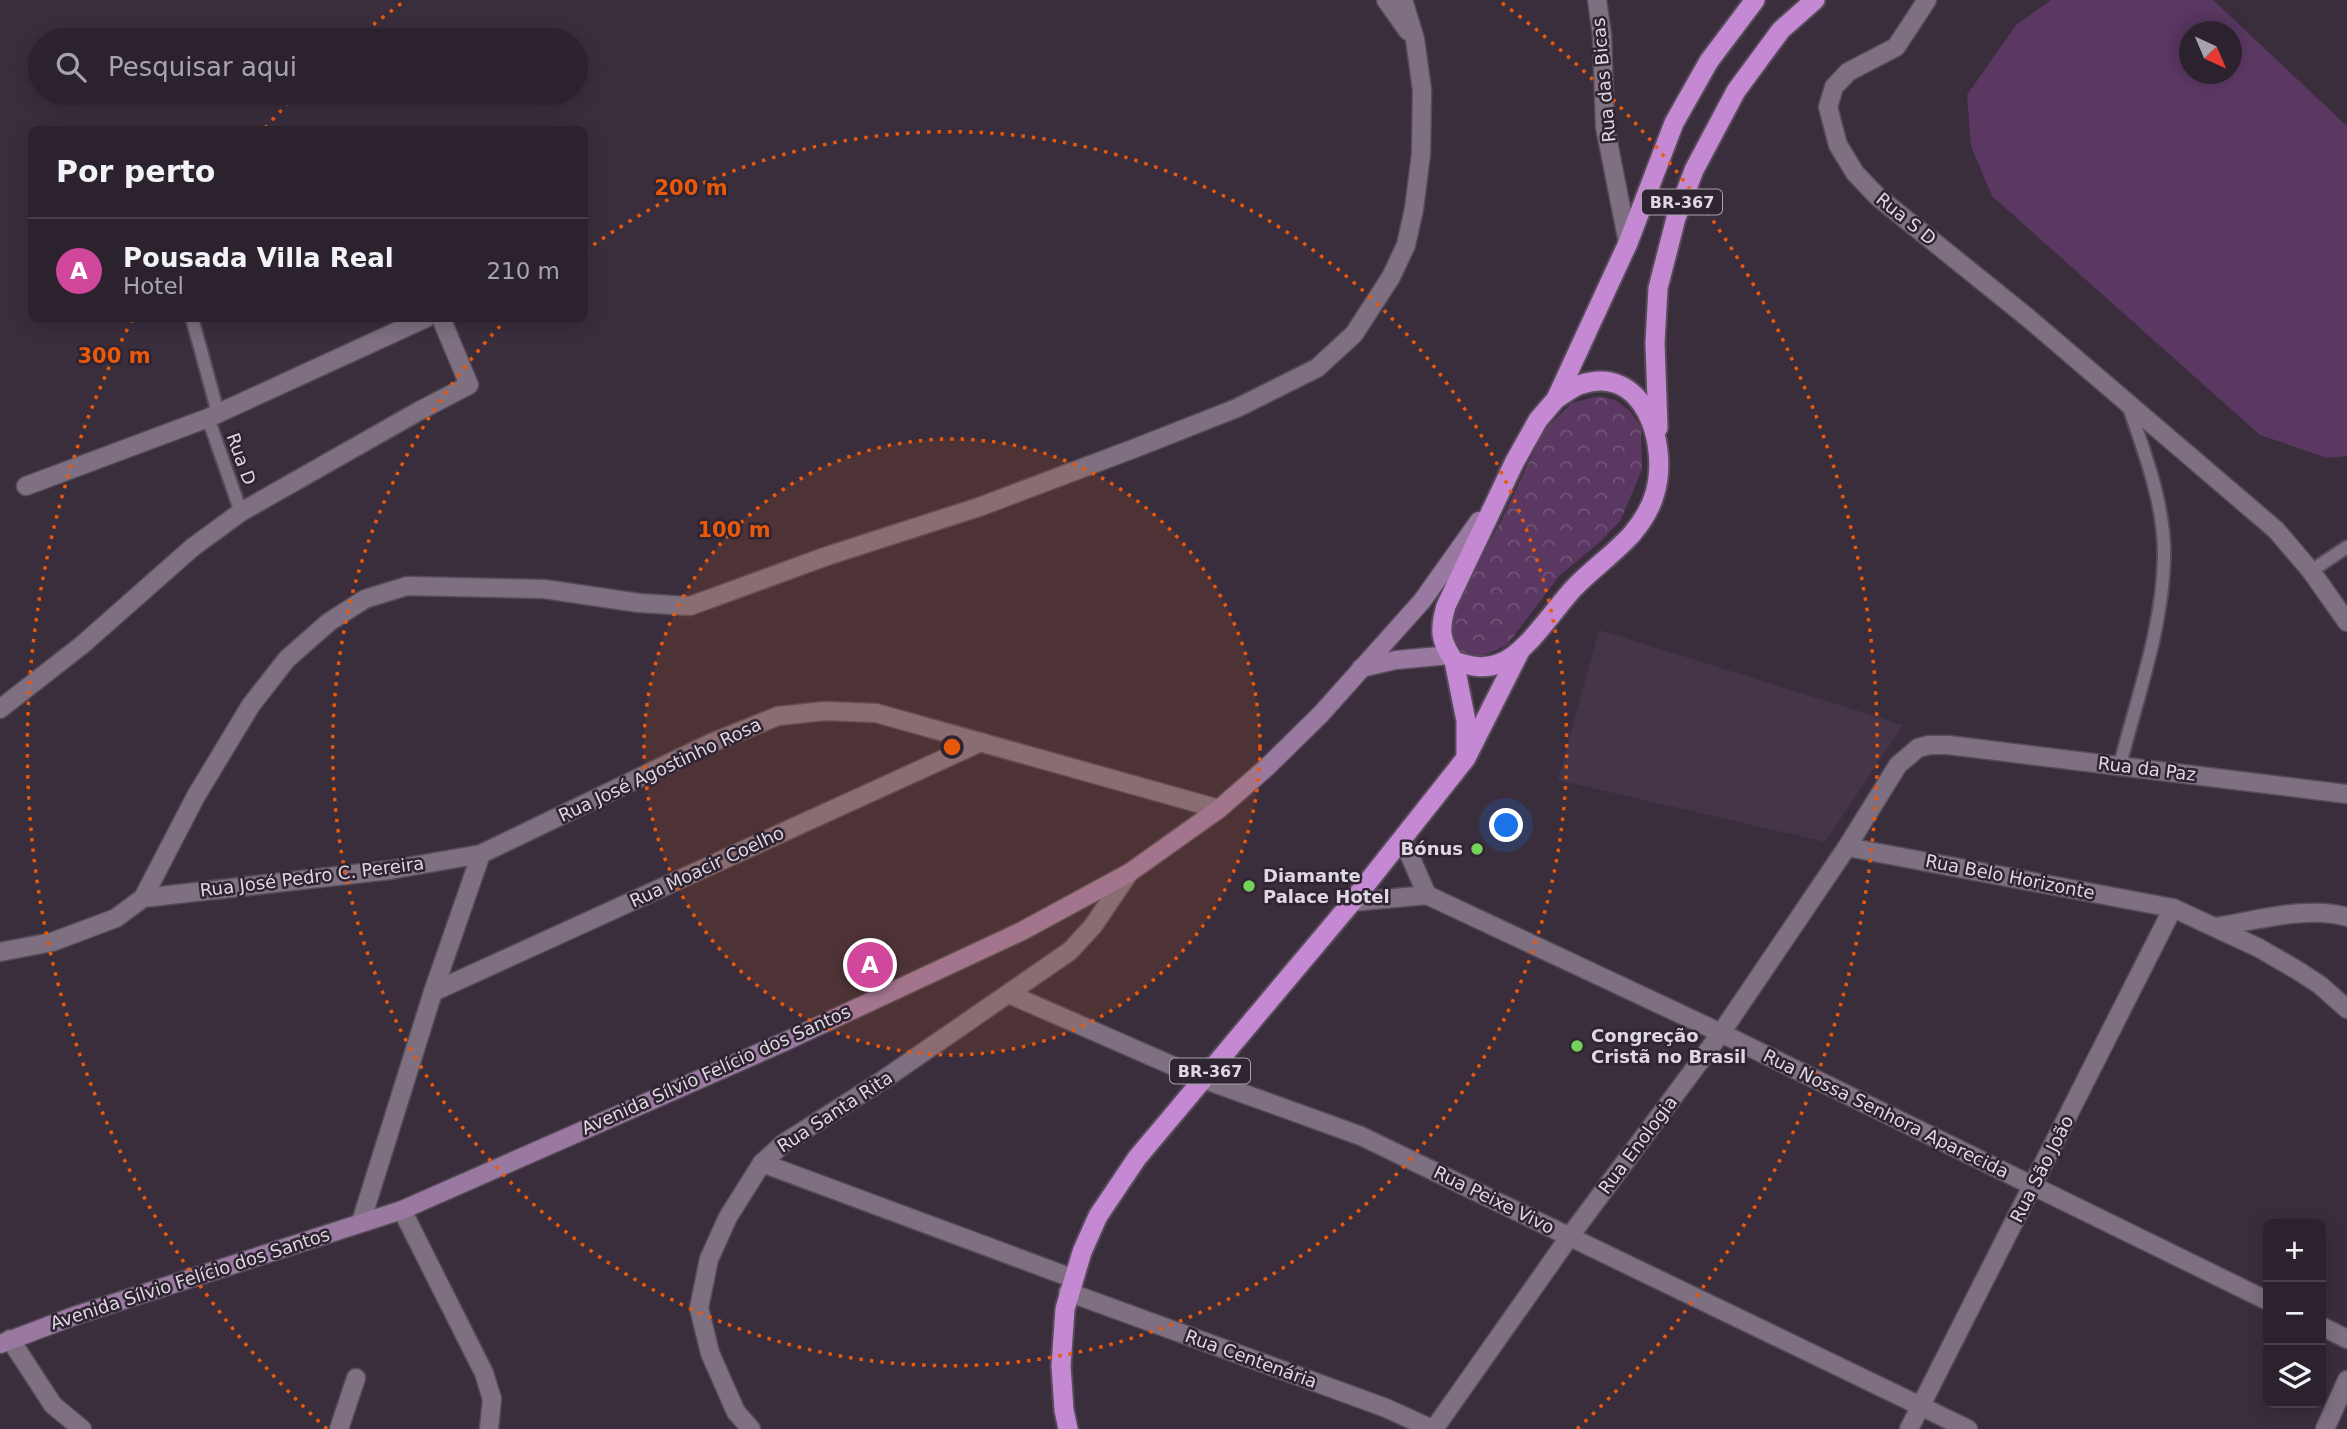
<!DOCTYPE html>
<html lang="pt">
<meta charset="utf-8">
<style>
body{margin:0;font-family:"DejaVu Sans",sans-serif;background:#382f3a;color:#f1f3f6}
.controls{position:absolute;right:21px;bottom:21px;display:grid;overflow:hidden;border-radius:10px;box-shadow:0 4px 18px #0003}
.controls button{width:63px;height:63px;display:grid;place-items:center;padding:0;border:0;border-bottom:2px solid #483f4a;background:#2c222e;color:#f1f3f6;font:35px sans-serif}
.compass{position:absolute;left:2179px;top:21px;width:63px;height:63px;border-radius:50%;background:#2c222e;box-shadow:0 4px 18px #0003;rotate:136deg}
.you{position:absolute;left:1507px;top:826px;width:24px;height:24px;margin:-18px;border:5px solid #fff;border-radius:50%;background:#1a73e8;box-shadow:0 0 0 10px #1a73e833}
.badge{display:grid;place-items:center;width:46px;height:46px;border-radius:50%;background:#74d25b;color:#fff;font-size:23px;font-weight:700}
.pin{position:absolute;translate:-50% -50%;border:4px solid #fff;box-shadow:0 2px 7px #0006}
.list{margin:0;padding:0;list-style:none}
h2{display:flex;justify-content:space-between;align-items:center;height:91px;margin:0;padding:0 28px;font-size:30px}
h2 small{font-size:23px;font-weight:400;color:#a6a4aa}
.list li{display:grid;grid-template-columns:46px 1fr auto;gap:21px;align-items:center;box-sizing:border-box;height:105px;padding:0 28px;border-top:2px solid #483f4a}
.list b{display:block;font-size:26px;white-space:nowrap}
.list p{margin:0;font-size:23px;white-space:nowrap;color:#a6a4aa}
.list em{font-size:23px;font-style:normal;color:#a6a4aa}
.icon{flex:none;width:38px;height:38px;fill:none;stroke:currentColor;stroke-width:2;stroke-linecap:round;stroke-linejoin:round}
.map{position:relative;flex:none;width:2347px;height:1429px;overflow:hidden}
.search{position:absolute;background:#2c222e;box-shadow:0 4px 18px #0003;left:28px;top:28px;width:560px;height:77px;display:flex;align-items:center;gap:18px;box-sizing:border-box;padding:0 24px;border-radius:38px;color:#a6a4aa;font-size:26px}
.panel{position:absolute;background:#2c222e;box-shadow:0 4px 18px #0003;left:28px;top:126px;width:560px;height:196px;border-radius:10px}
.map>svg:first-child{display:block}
.built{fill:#453549}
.park{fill:url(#park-crowns)}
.pitch{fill:#5a3862;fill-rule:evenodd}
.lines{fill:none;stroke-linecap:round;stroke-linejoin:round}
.service-casing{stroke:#564c58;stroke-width:16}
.minor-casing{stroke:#564c58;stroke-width:21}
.secondary-casing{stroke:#564c58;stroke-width:21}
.trunk-casing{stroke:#564c58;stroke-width:23}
.service{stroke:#7e7081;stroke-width:12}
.minor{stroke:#7e7081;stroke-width:18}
.secondary{stroke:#9979a0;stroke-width:18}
.trunk{stroke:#c589d4;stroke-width:19}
.ring{fill:none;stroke:#e8590c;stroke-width:3.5;stroke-dasharray:3.5 7}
.poi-dot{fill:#74d25b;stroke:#2f2432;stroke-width:2.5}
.labels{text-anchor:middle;stroke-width:5;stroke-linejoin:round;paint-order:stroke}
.shield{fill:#2f2432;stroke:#aaa2ac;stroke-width:2}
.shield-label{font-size:16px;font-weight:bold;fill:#dfd8e1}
.street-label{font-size:18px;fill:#dfd8e1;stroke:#2f2432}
.poi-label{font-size:18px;font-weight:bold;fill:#dfd8e1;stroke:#2f2432;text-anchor:start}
.centre{fill:#e8590c;stroke:#2f2432;stroke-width:3.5}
.ring-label{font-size:21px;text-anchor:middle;font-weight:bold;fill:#e8590c;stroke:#2f2432;stroke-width:5;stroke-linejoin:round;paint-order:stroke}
</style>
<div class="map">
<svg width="2347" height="1429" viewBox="0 0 2347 1429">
<defs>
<pattern id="park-crowns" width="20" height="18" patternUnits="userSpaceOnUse" patternTransform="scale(1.75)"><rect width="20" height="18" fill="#5a3862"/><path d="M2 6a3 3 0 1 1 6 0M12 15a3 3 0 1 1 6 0" fill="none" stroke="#715478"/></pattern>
</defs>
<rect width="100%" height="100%" fill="#3a2e3d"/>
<path class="built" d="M 1599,630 L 1903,725 L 1825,842 L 1558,780 Z"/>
<path class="park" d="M 1599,396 L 1615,400 L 1630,411 L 1641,427 L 1642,470 L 1620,521 L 1600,542 L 1559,576 L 1507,645 L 1478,658 L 1461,657 L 1449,643 L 1451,617 L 1463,590 L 1501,521 L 1544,430 L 1572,403 Z"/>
<path class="pitch" d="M 2051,0 L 2213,0 L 2347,126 L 2347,456 L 2327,458 L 2260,435 L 1992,196 L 1971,146 L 1967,95 L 2016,25 ZM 2190,32 L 2232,32 L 2232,74 L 2190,74 Z"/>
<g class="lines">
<defs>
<g id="service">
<path d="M 192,318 L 218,413"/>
<path d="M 208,418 L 241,512"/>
<path d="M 2311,571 L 2347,547"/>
<path d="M 2120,765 C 2137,697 2163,627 2164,557 C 2165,506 2145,454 2129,407"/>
</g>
<g id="minor">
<path d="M 1386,0 L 1408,31"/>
<path d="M 1597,0 L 1602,35 L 1605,127 L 1628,243"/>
<path d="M 1927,0 L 1896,47 L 1848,72 L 1834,87 L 1828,107 L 1838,145 L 1855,173 L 1878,197 L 2027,317 L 2276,530 L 2311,571 L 2347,622"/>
<path d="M 26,486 L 208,418 L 426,318"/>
<path d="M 0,709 L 82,645 L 193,547 L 241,512 L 419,411 L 469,385 L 441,318"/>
<path d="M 1403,840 L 1427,895"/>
<path d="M 1847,847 L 2173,908 L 2259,948 L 2297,970 L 2320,985 L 2347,1009"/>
<path d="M 143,898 L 390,870 L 481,854"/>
<path d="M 1352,902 L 1427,895 L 1721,1033 L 2268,1301"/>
<path d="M 2215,927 C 2254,921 2309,905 2347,917"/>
<path d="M 0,952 L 52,942 L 116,918 L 143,898 L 196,796 L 251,705 L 287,659 L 329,622 L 365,599 L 407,586 L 544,589 L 639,603 L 690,606 L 827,556 L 979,507 L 1138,447 L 1237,408 L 1317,368 L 1354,334 L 1391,277 L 1406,245 L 1414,209 L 1421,154 L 1422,90 L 1415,39 L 1403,0"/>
<path d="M 433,992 L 981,742"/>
<path d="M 1009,994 L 1203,1079 L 1361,1136 L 1968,1429"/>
<path d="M 762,1163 L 1072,1278"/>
<path d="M 402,1210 L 484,1373 L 492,1399 L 489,1429"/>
<path d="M 361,1222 L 433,992 L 481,854 L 711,743 L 778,716 L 825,711 L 876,713 L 1219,809"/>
<path d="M 1068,1292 L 1386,1408 L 1432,1429"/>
<path d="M 2321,1326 L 2347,1339"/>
<path d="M 10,1339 L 53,1405 L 82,1429"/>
<path d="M 339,1429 L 356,1378"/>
<path d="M 751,1429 L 736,1412 L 710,1353 L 699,1308 L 709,1259 L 728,1217 L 762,1163 L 784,1143 L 883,1080 L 1070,951 L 1093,926 L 1129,873"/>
<path d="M 1434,1429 L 1570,1236 L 1721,1033 L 1847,847 L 1898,765 L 1918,748 L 1929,745 L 1948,745 L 2347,794"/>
<path d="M 1909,1429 L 2173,908"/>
<path d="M 2325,1429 L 2347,1380"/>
</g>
<g id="secondary">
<path d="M 1361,668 L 1396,660 L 1450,655"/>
<path d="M 0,1344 L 74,1316 L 402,1210 L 784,1042 L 1022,931 L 1129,873 L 1219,809 L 1266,768 L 1321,714 L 1422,601 L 1479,521"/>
</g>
<g id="trunk">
<path d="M 1556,399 C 1563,395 1571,388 1579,385 C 1644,362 1669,444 1655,493 C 1651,508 1642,522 1632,534 C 1614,554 1592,569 1574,588 C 1554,609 1526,654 1500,663 C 1484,670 1470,666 1454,661 C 1440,640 1439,630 1446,606 L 1514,463 L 1538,420 L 1556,399 L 1628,243 L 1674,123 L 1709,61 L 1755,0"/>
<path d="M 1658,428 L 1655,343 L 1658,288 L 1676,218 L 1694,170 L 1736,91 L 1781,30 L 1815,0"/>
<path d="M 1454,661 L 1466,721 L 1466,754"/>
<path d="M 1068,1429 L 1064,1410 L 1061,1366 L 1065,1309 L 1082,1252 L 1098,1216 L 1137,1158 L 1352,902 L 1466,758 L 1520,651"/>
</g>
</defs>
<use href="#service" class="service-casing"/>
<use href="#minor" class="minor-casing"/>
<use href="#secondary" class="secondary-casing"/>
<use href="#trunk" class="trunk-casing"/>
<use href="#service" class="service"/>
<use href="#minor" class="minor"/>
<use href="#secondary" class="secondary"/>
<use href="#trunk" class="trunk"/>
</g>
<circle cx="952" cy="747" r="308" fill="#e8590c" fill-opacity=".12"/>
<g class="ring">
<circle cx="952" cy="747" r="308"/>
<path d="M585 251A617 617 0 1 1 504 322"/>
<path d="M327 1429A925 925 0 0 1 132 320M265 128A925 925 0 0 1 298 93M357 38A925 925 0 0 1 402 3M1502 3A925 925 0 0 1 1577 1429"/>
</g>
<g class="poi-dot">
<circle cx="1477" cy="849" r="7"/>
<circle cx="1249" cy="886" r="7"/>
<circle cx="1577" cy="1046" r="7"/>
</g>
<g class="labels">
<g class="shield">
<rect x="1642" y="189.5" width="80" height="25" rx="5"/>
<rect x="1170" y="1058.5" width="80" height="25" rx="5"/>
</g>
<g class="shield-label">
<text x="1682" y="208">BR-367</text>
<text x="1210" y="1077">BR-367</text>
</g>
<g class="street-label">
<text transform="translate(1604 80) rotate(-95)" y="6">Rua das Bicas</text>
<text transform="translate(1906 219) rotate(39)" y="6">Rua S D</text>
<text transform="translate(241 459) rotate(70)" y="6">Rua D</text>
<text transform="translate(2147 769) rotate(7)" y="6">Rua da Paz</text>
<text transform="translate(660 770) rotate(-25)" y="6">Rua José Agostinho Rosa</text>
<text transform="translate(707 867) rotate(-25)" y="6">Rua Moacir Coelho</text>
<text transform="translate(312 877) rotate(-7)" y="6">Rua José Pedro C. Pereira</text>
<text transform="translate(2010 877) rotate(11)" y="6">Rua Belo Horizonte</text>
<text transform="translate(716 1070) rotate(-24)" y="6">Avenida Sílvio Felício dos Santos</text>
<text transform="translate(835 1112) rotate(-33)" y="6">Rua Santa Rita</text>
<text transform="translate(1886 1114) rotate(26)" y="6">Rua Nossa Senhora Aparecida</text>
<text transform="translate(1638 1145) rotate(-53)" y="6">Rua Enologia</text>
<text transform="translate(2042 1169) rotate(-63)" y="6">Rua São João</text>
<text transform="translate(1494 1200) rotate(26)" y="6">Rua Peixe Vivo</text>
<text transform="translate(190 1279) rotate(-18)" y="6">Avenida Sílvio Felício dos Santos</text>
<text transform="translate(1251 1359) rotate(20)" y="6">Rua Centenária</text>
</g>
<g class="poi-label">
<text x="1463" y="855" text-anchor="end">Bónus</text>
<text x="1263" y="882">Diamante<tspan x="1263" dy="21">Palace Hotel</tspan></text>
<text x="1591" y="1042">Congreção<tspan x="1591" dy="21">Cristã no Brasil</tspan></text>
</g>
</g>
<circle cx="952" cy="747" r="10" class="centre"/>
<g class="ring-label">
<text x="691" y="195">200 m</text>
<text x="114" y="363">300 m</text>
<text x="734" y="537">100 m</text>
</g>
</svg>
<div class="controls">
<button>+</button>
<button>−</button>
<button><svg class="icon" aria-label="layers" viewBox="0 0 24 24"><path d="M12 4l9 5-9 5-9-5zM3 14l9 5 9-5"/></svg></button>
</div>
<svg class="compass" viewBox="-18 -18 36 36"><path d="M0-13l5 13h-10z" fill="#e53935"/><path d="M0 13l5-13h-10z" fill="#a6a4aa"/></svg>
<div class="you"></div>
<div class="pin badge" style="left:870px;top:965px;background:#d1479c">A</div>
<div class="search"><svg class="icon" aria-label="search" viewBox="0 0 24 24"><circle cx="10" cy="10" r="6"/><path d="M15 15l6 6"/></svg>Pesquisar aqui</div>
<section class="panel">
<h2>Por perto<small></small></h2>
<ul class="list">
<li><span class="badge" style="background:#d1479c">A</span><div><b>Pousada Villa Real</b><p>Hotel</p></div><em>210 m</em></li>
</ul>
</section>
</div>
